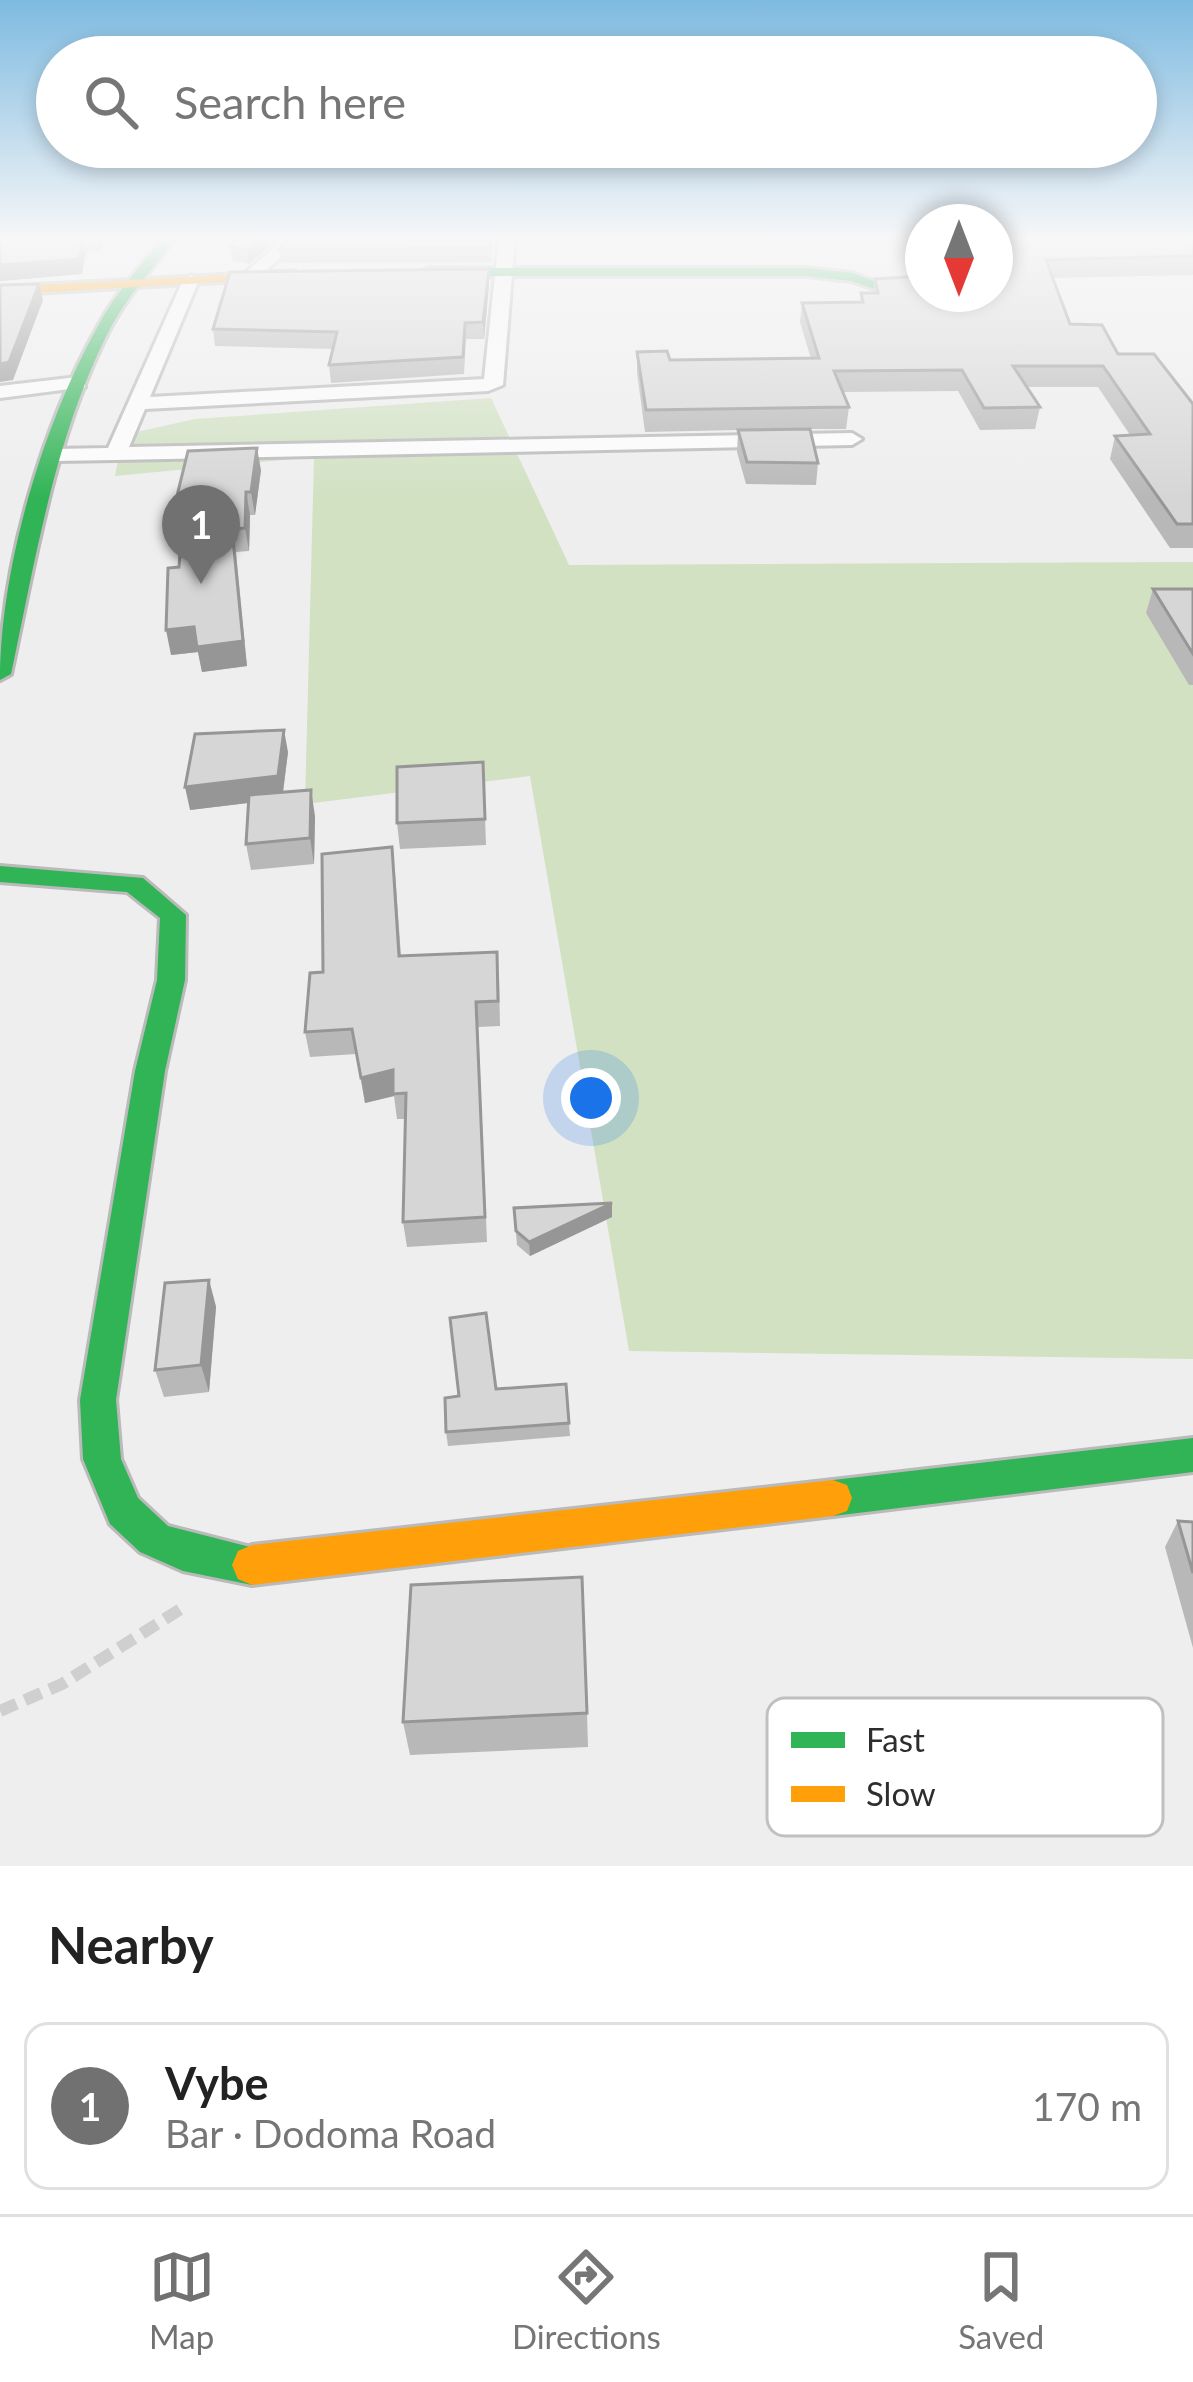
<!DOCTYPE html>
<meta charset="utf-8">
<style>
body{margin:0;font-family:Lato,sans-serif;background:#f2f2f2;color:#222}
.compass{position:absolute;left:905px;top:204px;width:108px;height:108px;border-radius:50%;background:#fff;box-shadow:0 6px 18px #0003;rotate:180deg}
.you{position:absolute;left:591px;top:1098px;width:42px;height:42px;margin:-30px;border:9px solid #fff;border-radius:50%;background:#1a73e8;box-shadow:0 0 0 18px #1a73e833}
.badge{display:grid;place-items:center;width:78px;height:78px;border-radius:50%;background:#717171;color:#fff;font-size:39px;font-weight:700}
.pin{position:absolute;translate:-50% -99px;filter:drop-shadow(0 3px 6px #0008)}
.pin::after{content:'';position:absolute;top:63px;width:42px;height:36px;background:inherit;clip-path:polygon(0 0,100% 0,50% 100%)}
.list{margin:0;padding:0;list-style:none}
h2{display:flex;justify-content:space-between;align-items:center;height:156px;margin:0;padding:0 48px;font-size:51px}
h2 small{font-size:39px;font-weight:400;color:#767676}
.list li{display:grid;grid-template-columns:78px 1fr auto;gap:36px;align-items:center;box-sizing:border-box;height:168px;margin:0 24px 24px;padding:0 24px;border:3px solid #e0e0e0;border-radius:24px}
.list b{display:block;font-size:45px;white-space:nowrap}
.list p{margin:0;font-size:39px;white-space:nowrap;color:#767676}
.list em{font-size:39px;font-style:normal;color:#767676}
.icon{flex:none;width:66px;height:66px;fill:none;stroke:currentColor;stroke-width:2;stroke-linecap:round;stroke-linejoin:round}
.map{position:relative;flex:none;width:1193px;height:1866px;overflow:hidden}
.search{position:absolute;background:#fff;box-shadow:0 6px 18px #0003;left:36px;right:36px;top:36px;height:132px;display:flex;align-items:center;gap:30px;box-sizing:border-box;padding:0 42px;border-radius:66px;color:#767676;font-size:45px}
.sheet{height:348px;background:#fff}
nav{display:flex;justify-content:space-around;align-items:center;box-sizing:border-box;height:168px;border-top:3px solid #e0e0e0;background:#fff;font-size:33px;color:#767676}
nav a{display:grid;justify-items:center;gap:6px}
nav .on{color:#717171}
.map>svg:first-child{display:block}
.green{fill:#d1e1c2}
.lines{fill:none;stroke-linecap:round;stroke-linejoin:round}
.street-casing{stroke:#bababb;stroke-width:6}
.fast-casing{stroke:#bababb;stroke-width:6}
.slow-casing{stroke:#bababb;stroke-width:6}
.path{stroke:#cfcfcf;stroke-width:12;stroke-dasharray:18 9;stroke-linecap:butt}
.street{fill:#fcfcfd;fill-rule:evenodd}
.fast{fill:#30b455;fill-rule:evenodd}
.slow{fill:#ff9f0a;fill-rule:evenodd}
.wall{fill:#b8b8b8}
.shaded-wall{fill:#969696}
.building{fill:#d6d6d6;stroke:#969696;stroke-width:3}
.key{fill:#fff;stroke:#c0c0c0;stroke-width:3}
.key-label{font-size:33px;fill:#2d2d2d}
</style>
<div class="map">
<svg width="1193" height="1866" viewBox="0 0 1193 1866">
<rect width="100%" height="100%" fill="#eeeeef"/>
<path class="green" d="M 491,398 L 569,565 L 1193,562 L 1193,1359 L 629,1351 L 530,776 L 305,804 L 314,457 L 115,476 L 123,435 L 195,419 Z"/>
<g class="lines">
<defs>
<g id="street">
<path d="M 278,237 L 294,237 L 294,245 L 258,278 L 246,278 L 246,272 L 278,244 Z"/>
<path d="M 499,237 L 515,237 L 503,385 L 488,391 L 145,409 L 129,447 L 852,433 L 862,439 L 852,445 L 116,460 L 54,461 L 44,455 L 54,449 L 108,448 L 183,280 L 191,275 L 199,280 L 150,397 L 484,379 Z"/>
<path d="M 78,377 L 85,379 L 85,387 L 0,398 L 0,386 Z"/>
</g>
<g id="fast">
<path d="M 164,237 L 177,237 C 155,266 129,294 111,327 C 55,434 36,557 11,674 L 0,680 C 0,568 43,424 98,326 C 115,293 141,266 164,237 Z"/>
<path d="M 806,268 L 853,273 L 888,287 L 881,291 L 851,281 L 806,276 L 428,276 L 421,272 L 428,268 Z"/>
<path d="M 0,866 L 143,878 L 186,915 L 185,980 L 165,1071 L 116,1400 L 121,1459 L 138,1498 L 168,1526 L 266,1551 L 272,1565 L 266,1579 L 252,1585 L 183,1571 L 140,1552 L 110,1524 L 83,1459 L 80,1400 L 135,1071 L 157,980 L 160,918 L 127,892 L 0,882 Z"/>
<path d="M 1193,1438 L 1193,1472 L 833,1516 L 819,1511 L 814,1498 L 819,1485 L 833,1480 Z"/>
</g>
<g id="slow">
<path d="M 295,271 L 290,278 L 0,295 L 0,287 Z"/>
<path d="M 833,1480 L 847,1485 L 852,1498 L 847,1511 L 833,1516 L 252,1585 L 238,1579 L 232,1565 L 238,1551 L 252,1545 Z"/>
</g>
</defs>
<use href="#street" class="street-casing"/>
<use href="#fast" class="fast-casing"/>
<use href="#slow" class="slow-casing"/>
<path class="path" d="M 0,1711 L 62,1684 L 187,1605"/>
<use href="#street" class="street"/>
<use href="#fast" class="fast"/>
<use href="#slow" class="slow"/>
</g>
<g class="wall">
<path d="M 0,237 L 106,237 L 100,251 L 86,252 L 82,274 L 0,281 Z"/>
<path d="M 235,237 L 274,237 L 274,242 L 249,264 L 232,260 L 230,246 Z"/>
<path d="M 491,237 L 492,262 L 281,263 L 279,249 Z"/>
<path d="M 995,237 L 1193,237 L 1193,275 L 1053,278 L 1070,324 L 1193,404 L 1193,548 L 1170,548 L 1110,459 L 1115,436 L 1130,435 L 1098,387 L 1027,387 L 1040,407 L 1035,429 L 980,430 L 958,391 L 843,392 L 849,407 L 846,429 L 810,429 L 818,463 L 816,485 L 746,484 L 737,452 L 738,430 L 645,432 L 637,373 L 637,352 L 670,360 L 811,359 L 800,322 L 802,303 L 860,302 L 861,293 L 873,293 L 875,279 L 919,276 L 920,268 L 995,294 Z"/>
<path d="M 489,285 L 484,339 L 466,339 L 464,374 L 331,383 L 329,365 L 333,349 L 215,346 L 213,329 Z"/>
<path d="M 261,470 L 255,515 L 250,515 L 249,551 L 236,552 L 247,666 L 202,672 L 198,652 L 171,655 L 182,527 L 180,528 L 175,504 Z"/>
<path d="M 1153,589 L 1193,589 L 1193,685 L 1189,685 L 1146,613 Z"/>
<path d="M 288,752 L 283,793 L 315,816 L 314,864 L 251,870 L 246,844 L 248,803 L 190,810 Z"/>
<path d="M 483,762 L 486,845 L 400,849 L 397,823 Z"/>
<path d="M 395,872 L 401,956 L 499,977 L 500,1026 L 478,1027 L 487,1242 L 407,1247 L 403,1222 L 405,1119 L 397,1119 L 394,1096 L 365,1103 L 356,1054 L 310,1057 L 305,1032 L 323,972 Z"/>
<path d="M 612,1203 L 612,1217 L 530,1256 L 517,1245 L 514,1208 Z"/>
<path d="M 209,1280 L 216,1307 L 209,1392 L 164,1397 L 155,1370 Z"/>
<path d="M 566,1384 L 570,1436 L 448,1446 L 446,1432 L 496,1389 Z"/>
<path d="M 1178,1521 L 1193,1522 L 1193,1648 L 1165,1547 Z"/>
<path d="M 587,1713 L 588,1747 L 410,1755 L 403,1722 Z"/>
</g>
<g class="shaded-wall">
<path d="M 83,237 L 86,252 L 82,274 L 0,281 L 0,265 Z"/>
<path d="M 97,237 L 106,237 L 100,251 Z"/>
<path d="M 261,237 L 274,237 L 274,242 L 249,264 L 247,250 Z"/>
<path d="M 489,269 L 489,285 L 484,339 L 483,322 Z"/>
<path d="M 39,284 L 43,300 L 13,380 L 0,382 L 0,364 Z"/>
<path d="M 257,448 L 261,470 L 255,515 L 251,492 Z"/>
<path d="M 246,492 L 250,515 L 249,551 L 245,528 Z"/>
<path d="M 232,529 L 247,666 L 202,672 L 198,652 L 171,655 L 166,630 L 194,627 Z"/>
<path d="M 284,730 L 288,752 L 282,799 L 190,810 L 185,787 Z"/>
<path d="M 311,790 L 315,816 L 314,864 L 310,838 Z"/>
<path d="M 393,1070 L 394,1096 L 365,1103 L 361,1078 Z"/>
<path d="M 612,1203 L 612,1217 L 530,1256 L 529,1242 Z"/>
<path d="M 209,1280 L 216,1307 L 209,1392 L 201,1365 Z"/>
</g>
<g class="building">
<path d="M 0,237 L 83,237 L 79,259 L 0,265 Z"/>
<path d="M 235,237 L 261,237 L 247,250 L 230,246 Z"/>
<path d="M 291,237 L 491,237 L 491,248 L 279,249 Z"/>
<path d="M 995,237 L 1193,237 L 1193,256 L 1046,260 L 1070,324 L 1102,325 L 1118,354 L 1154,354 L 1193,404 L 1193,524 L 1177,524 L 1115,436 L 1150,434 L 1103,366 L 1013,366 L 1040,407 L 984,408 L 962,370 L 834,371 L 849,407 L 646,410 L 637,352 L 667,351 L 670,360 L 819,358 L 802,303 L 863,302 L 861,293 L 878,293 L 875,279 L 921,276 L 920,268 L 923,269 L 923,294 L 995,294 Z"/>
<path d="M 489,269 L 483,322 L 465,323 L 463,357 L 329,365 L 337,332 L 213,329 L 230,272 Z"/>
<path d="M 39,284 L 9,362 L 0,364 L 0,285 Z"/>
<path d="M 810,429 L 818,463 L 747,462 L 738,430 Z"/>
<path d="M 257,448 L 251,492 L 246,492 L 245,528 L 232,529 L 243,641 L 197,647 L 194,627 L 166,630 L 168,568 L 179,567 L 184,504 L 175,504 L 188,451 Z"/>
<path d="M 1153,589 L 1193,589 L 1193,654 Z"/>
<path d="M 284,730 L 278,776 L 185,787 L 195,734 Z"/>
<path d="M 483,762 L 485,819 L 397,823 L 397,767 Z"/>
<path d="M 311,790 L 310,838 L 246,844 L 249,795 Z"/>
<path d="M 392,847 L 399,956 L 497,952 L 498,1001 L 476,1002 L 485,1217 L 403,1222 L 406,1093 L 393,1094 L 393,1070 L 361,1078 L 352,1029 L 305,1032 L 310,973 L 323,972 L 322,854 Z"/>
<path d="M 612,1203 L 529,1242 L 516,1231 L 514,1208 Z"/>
<path d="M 209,1280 L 201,1365 L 155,1370 L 165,1283 Z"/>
<path d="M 486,1313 L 496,1389 L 566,1384 L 569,1423 L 446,1432 L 445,1398 L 459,1396 L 450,1318 Z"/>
<path d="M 1178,1521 L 1193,1522 L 1193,1573 Z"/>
<path d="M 582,1577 L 587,1713 L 403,1722 L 411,1585 Z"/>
</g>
<linearGradient id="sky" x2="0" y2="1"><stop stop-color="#7ebae0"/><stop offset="0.48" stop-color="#f7f7f8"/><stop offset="1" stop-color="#f7f7f8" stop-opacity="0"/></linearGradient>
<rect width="1193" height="498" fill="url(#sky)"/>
<rect x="767" y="1698" width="396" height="138" rx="18" class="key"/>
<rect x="791" y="1732" width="54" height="16" fill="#30b455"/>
<rect x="791" y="1786" width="54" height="16" fill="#ff9f0a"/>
<g class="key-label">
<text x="866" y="1752">Fast</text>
<text x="866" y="1806">Slow</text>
</g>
</svg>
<svg class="compass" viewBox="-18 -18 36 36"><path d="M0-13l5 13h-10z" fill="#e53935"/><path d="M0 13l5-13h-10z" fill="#767676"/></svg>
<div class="you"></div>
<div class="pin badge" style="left:201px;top:584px">1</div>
<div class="search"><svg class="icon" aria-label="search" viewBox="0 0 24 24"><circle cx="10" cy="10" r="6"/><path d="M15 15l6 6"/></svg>Search here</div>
</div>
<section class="sheet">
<h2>Nearby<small></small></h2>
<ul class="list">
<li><span class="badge">1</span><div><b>Vybe</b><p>Bar · Dodoma Road</p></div><em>170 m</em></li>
</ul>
</section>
<nav>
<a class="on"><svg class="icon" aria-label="map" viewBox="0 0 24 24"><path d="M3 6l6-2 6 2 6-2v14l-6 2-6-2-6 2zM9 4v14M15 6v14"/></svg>Map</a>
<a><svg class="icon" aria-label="directions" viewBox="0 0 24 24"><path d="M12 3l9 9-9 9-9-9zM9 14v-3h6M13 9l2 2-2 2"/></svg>Directions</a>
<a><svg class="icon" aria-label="saved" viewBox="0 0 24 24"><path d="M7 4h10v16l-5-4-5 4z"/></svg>Saved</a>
</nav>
